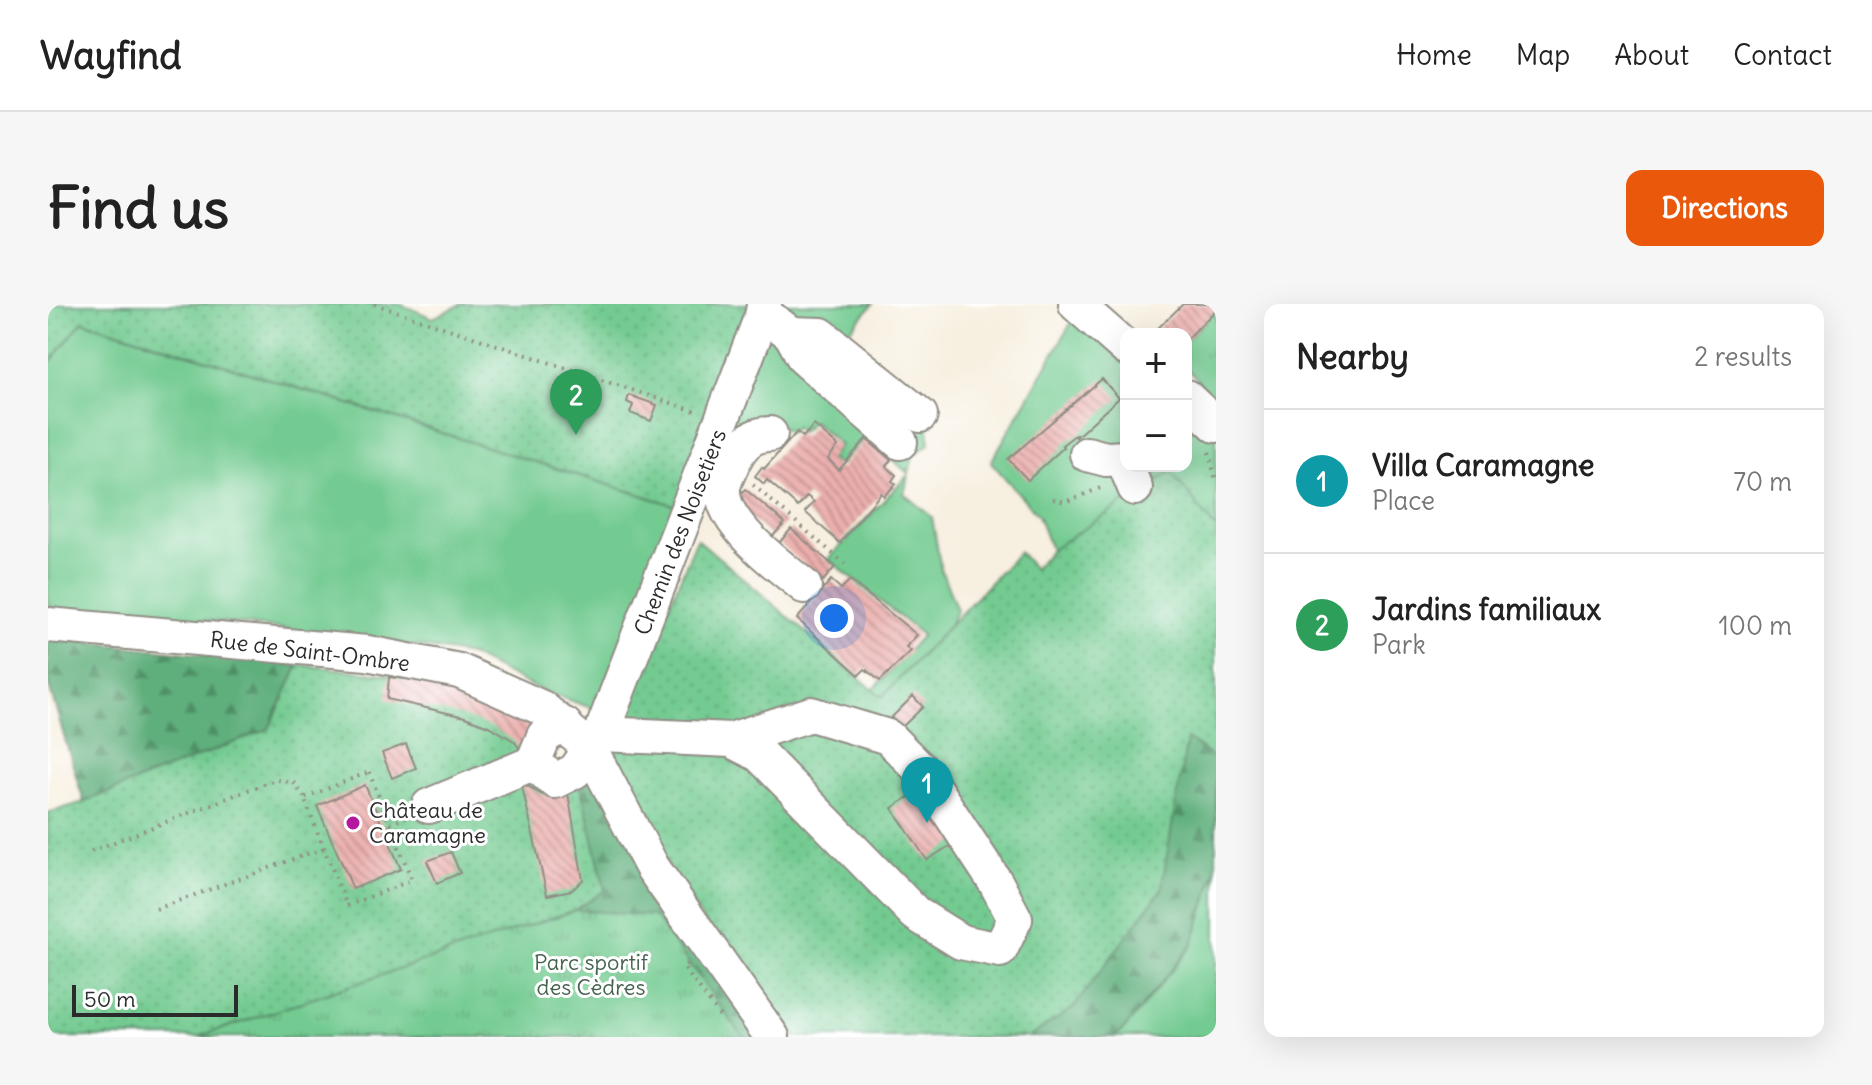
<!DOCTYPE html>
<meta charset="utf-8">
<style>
body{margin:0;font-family:Delius,sans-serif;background:#f6f6f6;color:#222}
.controls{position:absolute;right:24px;top:24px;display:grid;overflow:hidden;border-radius:16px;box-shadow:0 8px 32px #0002}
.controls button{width:72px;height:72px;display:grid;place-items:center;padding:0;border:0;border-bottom:2px solid #e0e0e0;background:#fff;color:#222;font:40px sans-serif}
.scale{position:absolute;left:24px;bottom:20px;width:166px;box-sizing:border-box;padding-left:8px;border:4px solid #2b2b2b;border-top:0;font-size:22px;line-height:28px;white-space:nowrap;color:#2b2b2b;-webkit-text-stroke:6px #fff;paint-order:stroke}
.you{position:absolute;left:786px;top:314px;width:28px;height:28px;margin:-20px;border:6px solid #fff;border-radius:50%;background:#1a73e8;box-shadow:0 0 0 12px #1a73e833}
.badge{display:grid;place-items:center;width:52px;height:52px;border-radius:50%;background:#ea580c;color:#fff;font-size:26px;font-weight:700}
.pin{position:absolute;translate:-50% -66px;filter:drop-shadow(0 2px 4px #0008)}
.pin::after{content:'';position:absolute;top:42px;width:28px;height:24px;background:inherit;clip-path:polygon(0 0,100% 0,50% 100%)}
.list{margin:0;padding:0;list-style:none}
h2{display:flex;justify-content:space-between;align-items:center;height:104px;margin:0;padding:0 32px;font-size:34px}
h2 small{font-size:26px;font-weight:400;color:#767676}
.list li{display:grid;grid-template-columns:52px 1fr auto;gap:24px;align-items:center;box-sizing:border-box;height:144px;padding:0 32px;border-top:2px solid #e0e0e0}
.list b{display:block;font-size:30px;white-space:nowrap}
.list p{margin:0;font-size:26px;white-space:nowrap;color:#767676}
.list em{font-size:26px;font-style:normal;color:#767676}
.map{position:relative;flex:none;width:1168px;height:733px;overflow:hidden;border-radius:16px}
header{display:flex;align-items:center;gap:48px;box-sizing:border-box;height:112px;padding:0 40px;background:#fff;border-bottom:2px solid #e0e0e0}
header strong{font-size:38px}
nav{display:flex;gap:44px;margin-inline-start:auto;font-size:28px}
.intro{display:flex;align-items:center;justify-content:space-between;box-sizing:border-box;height:192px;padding:0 48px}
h1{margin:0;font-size:56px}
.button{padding:20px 36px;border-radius:16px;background:#ea580c;color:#fff;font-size:28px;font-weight:700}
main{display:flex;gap:48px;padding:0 48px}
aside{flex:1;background:#fff;border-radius:16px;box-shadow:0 8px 32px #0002}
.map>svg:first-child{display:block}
.grass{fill:#73cb91;stroke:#4f7b5e;stroke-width:2}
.forest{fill:url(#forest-firs);stroke:#446d53;stroke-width:2}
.park{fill:url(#park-tufts);stroke:#4f7b5e;stroke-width:2}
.garden{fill:url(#garden-dots);stroke:#4f7b5e;stroke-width:2}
.building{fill:url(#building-back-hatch)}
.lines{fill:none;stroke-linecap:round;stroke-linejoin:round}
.minor-casing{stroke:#918d85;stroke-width:38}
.path{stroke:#918d85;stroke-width:4;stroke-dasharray:2 6;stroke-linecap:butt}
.minor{stroke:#fff;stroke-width:34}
.poi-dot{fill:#b5179e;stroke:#fff;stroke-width:3}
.labels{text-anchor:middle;stroke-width:6;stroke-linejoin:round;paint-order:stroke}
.street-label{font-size:22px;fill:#2b2b2b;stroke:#fff}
.poi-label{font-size:22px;fill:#2b2b2b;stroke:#fff;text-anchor:start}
.park-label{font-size:22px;fill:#44634f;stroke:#fff}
</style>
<header>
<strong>Wayfind</strong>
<nav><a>Home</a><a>Map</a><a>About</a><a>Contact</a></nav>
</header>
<div class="intro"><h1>Find us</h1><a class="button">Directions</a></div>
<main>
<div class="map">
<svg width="1168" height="733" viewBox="0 0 1168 733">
<defs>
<pattern id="forest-firs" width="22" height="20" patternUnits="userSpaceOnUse" patternTransform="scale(2)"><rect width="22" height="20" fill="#5eaf7b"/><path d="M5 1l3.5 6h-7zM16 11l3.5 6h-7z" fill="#4e8f65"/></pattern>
<pattern id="park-tufts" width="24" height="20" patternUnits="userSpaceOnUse" patternTransform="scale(2)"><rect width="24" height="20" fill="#73cb91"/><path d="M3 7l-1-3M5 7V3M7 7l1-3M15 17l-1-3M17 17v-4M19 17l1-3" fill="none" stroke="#64ae7d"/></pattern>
<pattern id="garden-dots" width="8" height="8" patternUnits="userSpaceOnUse" patternTransform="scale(2)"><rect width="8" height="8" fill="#73cb91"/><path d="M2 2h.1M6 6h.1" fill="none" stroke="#64ae7d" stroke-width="1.8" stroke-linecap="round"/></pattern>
<pattern id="building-back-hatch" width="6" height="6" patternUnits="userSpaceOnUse" patternTransform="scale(2)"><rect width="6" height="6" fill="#ebafad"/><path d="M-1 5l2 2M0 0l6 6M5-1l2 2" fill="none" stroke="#bf8f8d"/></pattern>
</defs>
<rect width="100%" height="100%" fill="#fff"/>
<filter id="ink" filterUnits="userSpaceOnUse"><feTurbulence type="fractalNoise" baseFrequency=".0125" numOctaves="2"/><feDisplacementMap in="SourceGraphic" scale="16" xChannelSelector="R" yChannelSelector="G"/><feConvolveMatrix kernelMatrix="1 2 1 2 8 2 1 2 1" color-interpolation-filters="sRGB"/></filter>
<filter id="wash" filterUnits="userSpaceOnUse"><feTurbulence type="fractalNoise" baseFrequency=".006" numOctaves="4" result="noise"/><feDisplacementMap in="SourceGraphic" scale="32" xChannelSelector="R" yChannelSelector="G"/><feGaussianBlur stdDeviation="1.8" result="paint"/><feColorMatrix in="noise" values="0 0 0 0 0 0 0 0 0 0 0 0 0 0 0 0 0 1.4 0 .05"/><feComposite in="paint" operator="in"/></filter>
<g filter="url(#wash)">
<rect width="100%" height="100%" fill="#f7efdf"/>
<g class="grass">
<path d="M 720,0 L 825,0 L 791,39 L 878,110 L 882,139 L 865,152 L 856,190 L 884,213 L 893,266 L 909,306 L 900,323 L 834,393 L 825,386 L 874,331 L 780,255 L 861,170 L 818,132 L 791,161 L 782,155 L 792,141 L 765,117 L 753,128 L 747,123 L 742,128 L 726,120 L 673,133 Z"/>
<path d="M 1029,9 L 1078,50 L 1078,162 L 1095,187 L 1003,246 L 990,211 L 943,158 Z"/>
<path d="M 34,17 L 629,202 L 552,407 L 489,385 L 422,351 L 325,335 L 102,310 L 21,307 L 0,303 L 0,61 Z"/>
<path d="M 1168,566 L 1168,733 L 1066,733 L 1077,724 L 1144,641 Z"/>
</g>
<g class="forest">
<path d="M 0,334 L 251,361 L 221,425 L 36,498 L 0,379 Z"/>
<path d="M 1139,434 L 1168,455 L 1168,566 L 1144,641 L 1077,724 L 1066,733 L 939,733 Z"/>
<path d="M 545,458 L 714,733 L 648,733 L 525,606 L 557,585 L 533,485 Z"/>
</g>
<g class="park">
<path d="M 1168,6 L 1168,225 L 1123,168 L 1095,187 L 1086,162 L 1138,162 L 1138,131 L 1154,116 L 1143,92 L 1152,79 L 1138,63 L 1138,36 Z"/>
<path d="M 527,606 L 606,612 L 695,733 L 150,733 Z"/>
</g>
<g class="garden">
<path d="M 0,0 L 352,0 L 385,14 L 414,0 L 700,0 L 629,202 L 35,17 L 0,61 Z"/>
<path d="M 1123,168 L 1168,225 L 1168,455 L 1139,435 L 1113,586 L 1025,704 L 981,733 L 739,733 L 629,579 L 560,445 L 649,235 L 834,393 L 971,248 L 986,265 L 1003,246 Z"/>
<path d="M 251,361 L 400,377 L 497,416 L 485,467 L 533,485 L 557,586 L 527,606 L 150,733 L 0,733 L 0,509 L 36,498 L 221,425 Z"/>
</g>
<g id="blocks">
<g class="building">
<path d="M 1135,0 L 1166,0 L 1168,6 L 1138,36 L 1138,30 L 1104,30 Z"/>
<path d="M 1054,75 L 1071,94 L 1028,133 L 1027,131 L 1014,141 L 1016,143 L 980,176 L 960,155 Z"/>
<path d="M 581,91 L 609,101 L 603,117 L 582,109 L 585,101 L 579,98 Z"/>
<path d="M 766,121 L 790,142 L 780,155 L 791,166 L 818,135 L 843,156 L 838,162 L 848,171 L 844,177 L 848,180 L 836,192 L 833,189 L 792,239 L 757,208 L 766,198 L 759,192 L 750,203 L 719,176 L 716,180 L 707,172 L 714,163 L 716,165 L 749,128 L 755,133 Z"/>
<path d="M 697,185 L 737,219 L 724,233 L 694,206 L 698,201 L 689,193 Z"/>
<path d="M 743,225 L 787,263 L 775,277 L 731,239 Z"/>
<path d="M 783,276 L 793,285 L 802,276 L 869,331 L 858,343 L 863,347 L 832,377 L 817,365 L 811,371 L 749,315 Z"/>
<path d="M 341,373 L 399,380 L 491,418 L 474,448 L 466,437 L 443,423 L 417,413 L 339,395 Z"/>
<path d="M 865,392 L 875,403 L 853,424 L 843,414 Z"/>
<path d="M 358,440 L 368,464 L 344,474 L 334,449 Z"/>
<path d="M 473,478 L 493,490 L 503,492 L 520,489 L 535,576 L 524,586 L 499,591 Z"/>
<path d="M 317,481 L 353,565 L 305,585 L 269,502 Z"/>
<path d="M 878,482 L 913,535 L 879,556 L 844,504 Z"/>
<path d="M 403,548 L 412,569 L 389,579 L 379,557 Z"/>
</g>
</g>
</g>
<g filter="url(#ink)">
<use href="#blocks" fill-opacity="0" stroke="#918d85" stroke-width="2"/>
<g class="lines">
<defs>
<g id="minor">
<path d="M 1028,0 L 1078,44"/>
<path d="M 715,9 L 743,30 L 756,54 L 852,138"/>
<path d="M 743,30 L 773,31 L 872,111"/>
<path d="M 1138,93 L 1168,121"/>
<path d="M 664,146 L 683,162 C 680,170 675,178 675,186 C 674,221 731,261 756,282"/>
<path d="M 1039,150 L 1058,155 L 1078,154"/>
<path d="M 1075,155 L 1087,184"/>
<path d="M 683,162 C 691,144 701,130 722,130"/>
<path d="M 0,321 L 319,349 L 411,367 L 494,404 L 541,443 L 604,563 L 724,733"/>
<path d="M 517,421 L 496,432 L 485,459 L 507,477 L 527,467 L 553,430 L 715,9 L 716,0"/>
<path d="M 553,430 L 683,436 L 763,410 L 840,433 L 875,468 L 948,579 L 967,615 L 952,646 L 913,638 L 868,610 L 712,451 L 683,436"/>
<path d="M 381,502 L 485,459"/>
</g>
</defs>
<use href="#minor" class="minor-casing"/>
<g class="path">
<path d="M 326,0 L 650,108"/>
<path d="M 1161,148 L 1168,177"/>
<path d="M 705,181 L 797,260"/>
<path d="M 1005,195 L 1017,198 L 1055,183"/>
<path d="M 321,468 L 364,576 L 299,602 L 256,494 Z"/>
<path d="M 342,520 L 358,513"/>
<path d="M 43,547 L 218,479 L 230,476 L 246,479 L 256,493"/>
<path d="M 108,605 L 276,544"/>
<path d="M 639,660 L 635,663 L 672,712"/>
</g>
<use href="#minor" class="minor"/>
</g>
</g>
<circle class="poi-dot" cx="305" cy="519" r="8"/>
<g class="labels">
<g class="street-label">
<text transform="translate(632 228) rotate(-69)" y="8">Chemin des Noisetiers</text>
<text transform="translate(262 347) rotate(7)" y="8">Rue de Saint-Ombre</text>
</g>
<g class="poi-label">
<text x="321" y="514">Château de<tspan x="321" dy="25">Caramagne</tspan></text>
</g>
<g class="park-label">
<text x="543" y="666">Parc sportif<tspan x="543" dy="25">des Cèdres</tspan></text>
</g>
</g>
</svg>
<div class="controls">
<button>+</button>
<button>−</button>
</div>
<div class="scale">50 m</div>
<div class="you"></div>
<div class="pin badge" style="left:879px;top:519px;background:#0f9aa8">1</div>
<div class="pin badge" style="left:528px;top:131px;background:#2e9e5b">2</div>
</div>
<aside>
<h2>Nearby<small>2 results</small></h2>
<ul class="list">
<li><span class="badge" style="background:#0f9aa8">1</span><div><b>Villa Caramagne</b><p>Place</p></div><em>70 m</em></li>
<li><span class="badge" style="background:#2e9e5b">2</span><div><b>Jardins familiaux</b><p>Park</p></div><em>100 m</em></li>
</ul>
</aside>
</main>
